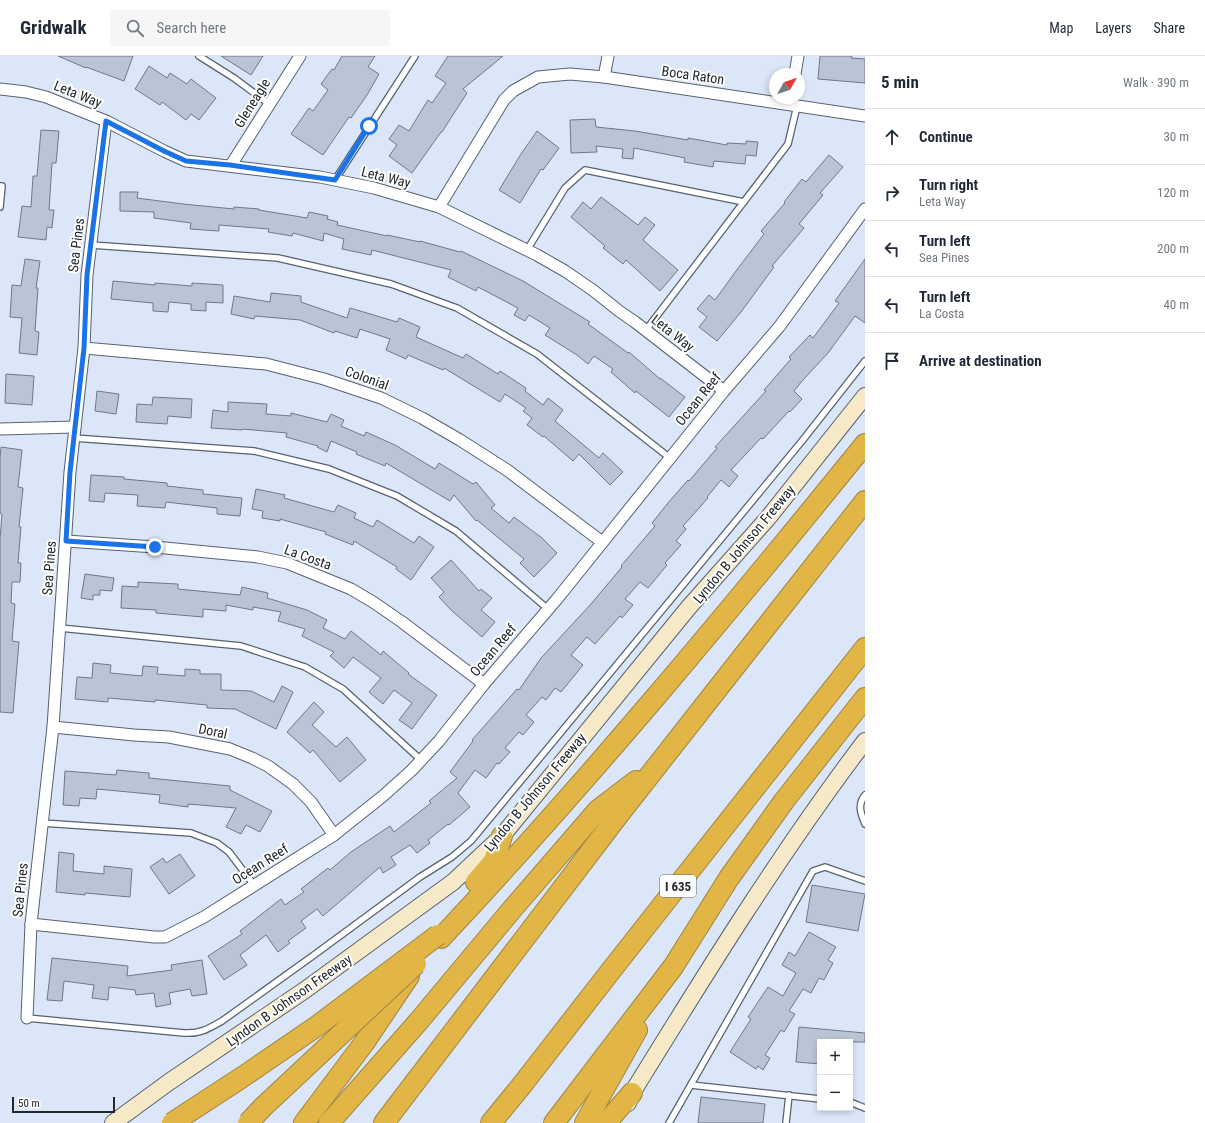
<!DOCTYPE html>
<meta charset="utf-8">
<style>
body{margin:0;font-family:"Roboto Condensed",sans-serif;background:#f6f6f7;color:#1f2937}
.controls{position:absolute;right:12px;bottom:12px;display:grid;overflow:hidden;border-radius:0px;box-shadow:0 2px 6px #0003}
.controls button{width:36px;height:36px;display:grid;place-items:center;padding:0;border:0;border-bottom:1px solid #e0e1e3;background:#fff;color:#1f2937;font:20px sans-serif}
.compass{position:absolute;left:769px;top:12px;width:36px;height:36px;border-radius:50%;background:#fff;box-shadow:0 2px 6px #0003;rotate:50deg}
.scale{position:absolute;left:12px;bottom:10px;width:103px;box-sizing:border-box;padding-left:4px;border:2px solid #23272e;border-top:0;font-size:11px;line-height:14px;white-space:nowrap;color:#23272e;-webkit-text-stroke:3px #fff;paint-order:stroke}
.stop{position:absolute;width:12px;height:12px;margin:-9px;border:3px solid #1a73e8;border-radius:50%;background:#fff}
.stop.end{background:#1a73e8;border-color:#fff;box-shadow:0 1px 4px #0008}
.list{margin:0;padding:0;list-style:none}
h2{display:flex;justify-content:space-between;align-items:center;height:52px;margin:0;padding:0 16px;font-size:17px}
h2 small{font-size:13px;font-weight:400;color:#747a83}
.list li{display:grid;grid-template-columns:26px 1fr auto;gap:12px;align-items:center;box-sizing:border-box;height:56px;padding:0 16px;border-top:1px solid #e0e1e3}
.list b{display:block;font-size:15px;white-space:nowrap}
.list p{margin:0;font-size:13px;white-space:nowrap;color:#747a83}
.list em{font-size:13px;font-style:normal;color:#747a83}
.icon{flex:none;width:22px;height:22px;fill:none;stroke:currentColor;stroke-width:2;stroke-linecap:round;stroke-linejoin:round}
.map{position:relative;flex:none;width:865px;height:1067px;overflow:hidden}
header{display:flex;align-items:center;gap:24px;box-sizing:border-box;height:56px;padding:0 20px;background:#fff;border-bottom:1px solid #e0e1e3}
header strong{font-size:19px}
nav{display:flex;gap:22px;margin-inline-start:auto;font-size:14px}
.search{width:280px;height:36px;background:#f6f6f7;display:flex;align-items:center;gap:10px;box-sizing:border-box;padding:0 14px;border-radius:0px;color:#747a83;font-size:15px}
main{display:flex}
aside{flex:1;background:#fff}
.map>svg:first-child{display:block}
.building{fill:#b9c4d5;stroke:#6e7988}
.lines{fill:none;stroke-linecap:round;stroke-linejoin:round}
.service-casing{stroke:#576170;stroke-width:8}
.minor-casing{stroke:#576170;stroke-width:13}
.secondary-casing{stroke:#576170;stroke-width:18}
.motorway-casing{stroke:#9f843e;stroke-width:22}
.service{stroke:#fff;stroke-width:5.5}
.minor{stroke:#fff;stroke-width:11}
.secondary{stroke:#f6e9c8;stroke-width:16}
.motorway{stroke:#e2b646;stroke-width:20}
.motorway-bridge-casing{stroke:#9f843e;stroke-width:22;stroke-linecap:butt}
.motorway-bridge{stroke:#e2b646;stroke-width:20}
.route{stroke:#1a73e8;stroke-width:5}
.labels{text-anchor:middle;stroke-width:4;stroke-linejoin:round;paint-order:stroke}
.shield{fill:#fff;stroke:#65686d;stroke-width:1}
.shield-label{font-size:13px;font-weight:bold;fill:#23272e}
.street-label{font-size:14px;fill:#23272e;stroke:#fff}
</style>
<header>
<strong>Gridwalk</strong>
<div class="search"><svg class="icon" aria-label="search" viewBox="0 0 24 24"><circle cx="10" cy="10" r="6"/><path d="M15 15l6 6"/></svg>Search here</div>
<nav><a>Map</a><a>Layers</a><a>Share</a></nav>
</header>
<main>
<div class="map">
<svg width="865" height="1067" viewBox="0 0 865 1067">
<rect width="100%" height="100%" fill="#dbe7f8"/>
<g class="building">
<path d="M 58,0 L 133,0 L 124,25 L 86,11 L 86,12 Z"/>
<path d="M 221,0 L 263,0 L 251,19 Z"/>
<path d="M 342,0 L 375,0 L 368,11 L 379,18 L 367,39 L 351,62 L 349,61 L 323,99 L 291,78 L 309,52 L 313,55 L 328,34 L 321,28 L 332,13 L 334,14 Z"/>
<path d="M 448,0 L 503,0 L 463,33 L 467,37 L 442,76 L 441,76 L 412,117 L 389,100 L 397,89 L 389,83 L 399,69 L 409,75 L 428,44 L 432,47 L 446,27 L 435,20 Z"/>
<path d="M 820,0 L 852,0 L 851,2 L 865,3 L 865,27 L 818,23 Z"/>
<path d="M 149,10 L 167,22 L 170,17 L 187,28 L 191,23 L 216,42 L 199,64 L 191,58 L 186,64 L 162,46 L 160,49 L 135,33 Z"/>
<path d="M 595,63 L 596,71 L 635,75 L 688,84 L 688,82 L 727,89 L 727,87 L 746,88 L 746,85 L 758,86 L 756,100 L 746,99 L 745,108 L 714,105 L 713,111 L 684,106 L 685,102 L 634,92 L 633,103 L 622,102 L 623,93 L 596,90 L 597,96 L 571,97 L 570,64 Z"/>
<path d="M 41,74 L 59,75 L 56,107 L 52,107 L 49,154 L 54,154 L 52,172 L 47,171 L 46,184 L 18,181 L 22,150 L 31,151 L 33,120 L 37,120 Z"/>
<path d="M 537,75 L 559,92 L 543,114 L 541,113 L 520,147 L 499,134 L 521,98 Z"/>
<path d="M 829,99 L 843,111 L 820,137 L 823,139 L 799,168 L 804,172 L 772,210 L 774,211 L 741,256 L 717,285 L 699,271 L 707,261 L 697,253 L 709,239 L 715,244 L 736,215 L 764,178 L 761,175 L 785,147 L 784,146 L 802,123 L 806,126 Z"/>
<path d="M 120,136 L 138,136 L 137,142 L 183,148 L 234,153 L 234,151 L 259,153 L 259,154 L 307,162 L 309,156 L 328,160 L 327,163 L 338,166 L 337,169 L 387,180 L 387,179 L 420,186 L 420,185 L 460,196 L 461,195 L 523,225 L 590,266 L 588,268 L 628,297 L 629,296 L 660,323 L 660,322 L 685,341 L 669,361 L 636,335 L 635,337 L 611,316 L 613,313 L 594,300 L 588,308 L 577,299 L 545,279 L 550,272 L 529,259 L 525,265 L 514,259 L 518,252 L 478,231 L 476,235 L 448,221 L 451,214 L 372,194 L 371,199 L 342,193 L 344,183 L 324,177 L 323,185 L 293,177 L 292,180 L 268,176 L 269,173 L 219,169 L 219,175 L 190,173 L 191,167 L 154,162 L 154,156 L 120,155 Z"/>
<path d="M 601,141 L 638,169 L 645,161 L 655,169 L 643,184 L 678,214 L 660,235 L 626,204 L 623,208 L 603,192 L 605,190 L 571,161 L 583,146 L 591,153 Z"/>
<path d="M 25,203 L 40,205 L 36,232 L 38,232 L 35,275 L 39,276 L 37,299 L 19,297 L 22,262 L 10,261 L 12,229 L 21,230 Z"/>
<path d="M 865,203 L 865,267 L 855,260 L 828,297 L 802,325 L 794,335 L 802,343 L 790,356 L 789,355 L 763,383 L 761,382 L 731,414 L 738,420 L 729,431 L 721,424 L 707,441 L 708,442 L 683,470 L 686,473 L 676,485 L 681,489 L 665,507 L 667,509 L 648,532 L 640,526 L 625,543 L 633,549 L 622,562 L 620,560 L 595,588 L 587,581 L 571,599 L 583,609 L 561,636 L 555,632 L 546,644 L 542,641 L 526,659 L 534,666 L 523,679 L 519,676 L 505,692 L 510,696 L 499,708 L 497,707 L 486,722 L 475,714 L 458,737 L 470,751 L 449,769 L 448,768 L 428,784 L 430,787 L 417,797 L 410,789 L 391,801 L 396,809 L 383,817 L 380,811 L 323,860 L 317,853 L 301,865 L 306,872 L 288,885 L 290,887 L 278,896 L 266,879 L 240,899 L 247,909 L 224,924 L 208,900 L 242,878 L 240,875 L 281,843 L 285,849 L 304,836 L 301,833 L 328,812 L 330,814 L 351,796 L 390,770 L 394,776 L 431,747 L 429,745 L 457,722 L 450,716 L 473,685 L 472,684 L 517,633 L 519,634 L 541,602 L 591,548 L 622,511 L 621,510 L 655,470 L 652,467 L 668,447 L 688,424 L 689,425 L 717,392 L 715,391 L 766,335 L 764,334 L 791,303 L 789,301 L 810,279 L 813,282 L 839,247 L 835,245 Z"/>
<path d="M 113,225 L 155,229 L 155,227 L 192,230 L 192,227 L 223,229 L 223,247 L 206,246 L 206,255 L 191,254 L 191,248 L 169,246 L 168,256 L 153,255 L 153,247 L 111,243 Z"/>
<path d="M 271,237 L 301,240 L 301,246 L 347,262 L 350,252 L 397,266 L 399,262 L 420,271 L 416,281 L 463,302 L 466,298 L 498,318 L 500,315 L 526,332 L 525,335 L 543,349 L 548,342 L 563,354 L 555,365 L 599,402 L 603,397 L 623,416 L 610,429 L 579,398 L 573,405 L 544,380 L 543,381 L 527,369 L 532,362 L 523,355 L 526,352 L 505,338 L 500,346 L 444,312 L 443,314 L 408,299 L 406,303 L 386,294 L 390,283 L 360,273 L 357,282 L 335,275 L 334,277 L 300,264 L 255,260 L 254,263 L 231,258 L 234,240 L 270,246 Z"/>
<path d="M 6,318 L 34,320 L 32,349 L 5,347 Z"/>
<path d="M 97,335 L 119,338 L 116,358 L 95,355 Z"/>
<path d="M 153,341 L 192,343 L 191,362 L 168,360 L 167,368 L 136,366 L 137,348 L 152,349 Z"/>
<path d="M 228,346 L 267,348 L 266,358 L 291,360 L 291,357 L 327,366 L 331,358 L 344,364 L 341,370 L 364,380 L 366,376 L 395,389 L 435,413 L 439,407 L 473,428 L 476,426 L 495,449 L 491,452 L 509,467 L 514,461 L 542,482 L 557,497 L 534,521 L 520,507 L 524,503 L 477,464 L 476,465 L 454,439 L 450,445 L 386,407 L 385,410 L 356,398 L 357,396 L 331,385 L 327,396 L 317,391 L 318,390 L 286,381 L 287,377 L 242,373 L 242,374 L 211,372 L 213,354 L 228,356 Z"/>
<path d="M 1,391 L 22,394 L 18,431 L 23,432 L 19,471 L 21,471 L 18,507 L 21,507 L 20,526 L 12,526 L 11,547 L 15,548 L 12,585 L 19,586 L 13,657 L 0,656 L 0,483 L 2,458 L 0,457 L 0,402 Z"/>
<path d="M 91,419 L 124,421 L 124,423 L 167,427 L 167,430 L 203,434 L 203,438 L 242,442 L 240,460 L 217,458 L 217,452 L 166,446 L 165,452 L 137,450 L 138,439 L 105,437 L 104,446 L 89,445 Z"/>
<path d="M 256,433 L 285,439 L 284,442 L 334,456 L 338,449 L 356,457 L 354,462 L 373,471 L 377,464 L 414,487 L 419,480 L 434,491 L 411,524 L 396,513 L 397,511 L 354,485 L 353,489 L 325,478 L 326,476 L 280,463 L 280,465 L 262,462 L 263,455 L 252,453 Z"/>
<path d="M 451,504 L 479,535 L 481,533 L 492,542 L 481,554 L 495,566 L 482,581 L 451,554 L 439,541 L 444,536 L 431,522 Z"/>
<path d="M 85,518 L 114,522 L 112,535 L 100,534 L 100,539 L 93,539 L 93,544 L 81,542 Z"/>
<path d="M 138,526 L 178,528 L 178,533 L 240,539 L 242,531 L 268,537 L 267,542 L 307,554 L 327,564 L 323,572 L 345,583 L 351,575 L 381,599 L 383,595 L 409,617 L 408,618 L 437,639 L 412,673 L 399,664 L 412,647 L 394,634 L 383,648 L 369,636 L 381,622 L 353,601 L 344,612 L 330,600 L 334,596 L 302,580 L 305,573 L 278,565 L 281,556 L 253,551 L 253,554 L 226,549 L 226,555 L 203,553 L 203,561 L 156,557 L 156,554 L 121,552 L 122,530 L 138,531 Z"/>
<path d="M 93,607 L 111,609 L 110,617 L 142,620 L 143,610 L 158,611 L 157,618 L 185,620 L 185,613 L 200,614 L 200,618 L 221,618 L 221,634 L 251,635 L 274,646 L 282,630 L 293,636 L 276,673 L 235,653 L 207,652 L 207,649 L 155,644 L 155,646 L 108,642 L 108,646 L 75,643 L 77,621 L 92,622 Z"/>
<path d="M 314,646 L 324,656 L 312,669 L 336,691 L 347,681 L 366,704 L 340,726 L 313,694 L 310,697 L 287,676 Z"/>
<path d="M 117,714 L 149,717 L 149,722 L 230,730 L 230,734 L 272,755 L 260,776 L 246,769 L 241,778 L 226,771 L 236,752 L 188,748 L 188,751 L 159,747 L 160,739 L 97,733 L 96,743 L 80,742 L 79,750 L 63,749 L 65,715 L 116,719 Z"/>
<path d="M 59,796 L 74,798 L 73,815 L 104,818 L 104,810 L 132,813 L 130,841 L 85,837 L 85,839 L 56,836 Z"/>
<path d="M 180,798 L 195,820 L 169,838 L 150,811 L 163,802 L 166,807 Z"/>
<path d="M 812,829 L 865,838 L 858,875 L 806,866 Z"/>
<path d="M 809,876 L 836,891 L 828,904 L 833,907 L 824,924 L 819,922 L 811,937 L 803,933 L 789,955 L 795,958 L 784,976 L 781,974 L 765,999 L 770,1002 L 763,1014 L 758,1010 L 756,1013 L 730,996 L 751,963 L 748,961 L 768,931 L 783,940 L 796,917 L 782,909 L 789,896 L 795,900 Z"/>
<path d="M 52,902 L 128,910 L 127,920 L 172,914 L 171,909 L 202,904 L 207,938 L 192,940 L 190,933 L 169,937 L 171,948 L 156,951 L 154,937 L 136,939 L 135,934 L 109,931 L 108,944 L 92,942 L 94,929 L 64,925 L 62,945 L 47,944 Z"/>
<path d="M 799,971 L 865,977 L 865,986 L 820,986 L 820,1008 L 796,1006 Z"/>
<path d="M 701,1041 L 765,1048 L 763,1067 L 698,1067 Z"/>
</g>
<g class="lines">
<defs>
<g id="service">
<path d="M 199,0 L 234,22 L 269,48"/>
<path d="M 335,124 L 415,0"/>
<path d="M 0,130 L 2,130 L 0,151"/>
<path d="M 91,189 L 278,202 L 391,228 L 457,252 L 537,298 L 670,402"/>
<path d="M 527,194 L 565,132 L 585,114 L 744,146"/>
<path d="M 646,274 L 788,88 L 797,50"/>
<path d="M 74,382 L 254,395 L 329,413 L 397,440 L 456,475 L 548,553"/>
<path d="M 60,572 L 241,590 L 305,611 L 343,633 L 421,704"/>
<path d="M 865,739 C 857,749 861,758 865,768"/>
<path d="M 42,767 L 191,777 L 217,787 L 229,796 L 254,829"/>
<path d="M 27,962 L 184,977 C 200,978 208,973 222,965 L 314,899 L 420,821 L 452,801 L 471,785 L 802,385 L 865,305"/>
<path d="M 691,1029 L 820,1043"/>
<path d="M 850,1046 L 865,1052"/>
<path d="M 669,1067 L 813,815 L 825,811 L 865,825"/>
<path d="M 786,1067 L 789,1039"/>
</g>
<g id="minor">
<path d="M 795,18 L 798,0"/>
<path d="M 604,21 L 608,0"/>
<path d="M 0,33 L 26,36 L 46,41 L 106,65 L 164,95 L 186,105 L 320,121 L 374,132 L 439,151 L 537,199 L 565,215 L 594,235 L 619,255 L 635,266 L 724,335"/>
<path d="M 231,109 L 300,0"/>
<path d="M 439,151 L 504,44 L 513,35 L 538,21 L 570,18 L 604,21 L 865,60"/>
<path d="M 84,292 L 266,308 L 324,323 L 381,342 L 422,362 L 460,384 L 507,414 L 602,486"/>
<path d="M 0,373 L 75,371"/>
<path d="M 66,485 L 155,491 L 258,501 L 287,507 L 351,533 L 373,546 L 402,566 L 484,628"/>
<path d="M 53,671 L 134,679 L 169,681 L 230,693 L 252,702 L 268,710 L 293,728 L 311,746 L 334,779"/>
<path d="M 31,868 L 154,881 L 165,881 L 204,861 L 334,779 L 383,740 L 412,714 L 439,685 L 484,628 L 557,543 L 724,335 L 779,271 L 865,153"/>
<path d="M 27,962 L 31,868 L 53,671 L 70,416 L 84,292 L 87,219 L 106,65"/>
</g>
<g id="secondary">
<path d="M 628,1047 L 632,1037 C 706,917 780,797 865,685"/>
<path d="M 113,1067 L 169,1026 L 305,934 L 453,826 L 502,780 L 689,551 L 768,462 L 865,340"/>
</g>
<g id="motorway">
<path d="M 476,826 L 494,805 L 502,780"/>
<path d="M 441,882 C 590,723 728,557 865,388"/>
<path d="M 304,1067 L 364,987 L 409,920"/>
<path d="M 329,1067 L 418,966 L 514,851 L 598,754 L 636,725"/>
<path d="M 384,1067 L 620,757 L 865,445"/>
<path d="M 491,1067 L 522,1029 L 613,912 L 865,592"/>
<path d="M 554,1067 L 673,911 L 729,822 L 784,745 L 865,642"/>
<path d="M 585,1067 L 637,974"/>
<path d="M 606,1067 L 632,1037"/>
</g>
</defs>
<use href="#service" class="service-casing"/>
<use href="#minor" class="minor-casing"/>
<use href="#secondary" class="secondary-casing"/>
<use href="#motorway" class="motorway-casing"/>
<use href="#service" class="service"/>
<use href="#minor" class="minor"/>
<use href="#secondary" class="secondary"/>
<use href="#motorway" class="motorway"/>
<defs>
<g id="motorway-bridge">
<path d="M 172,1067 L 241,1022 L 317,970 L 438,879"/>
<path d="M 248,1067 L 263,1051 L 416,908"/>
</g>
</defs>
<use href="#motorway-bridge" class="motorway-bridge-casing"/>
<use href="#motorway-bridge" class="motorway-bridge"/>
</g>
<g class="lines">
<path class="route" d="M 155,491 L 66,485 L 70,416 L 84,292 L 87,219 L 106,65 L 164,95 L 186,105 L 230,109 L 335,124 L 369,70"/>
</g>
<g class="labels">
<rect class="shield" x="660" y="819" width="36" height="22" rx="3"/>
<g class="shield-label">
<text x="678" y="835">I 635</text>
</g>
<g class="street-label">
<text transform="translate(693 19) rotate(8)" y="5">Boca Raton</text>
<text transform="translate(78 38) rotate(22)" y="5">Leta Way</text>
<text transform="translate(252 47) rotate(-58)" y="5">Gleneagle</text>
<text transform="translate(386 121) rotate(14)" y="5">Leta Way</text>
<text transform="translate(76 189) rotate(-83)" y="5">Sea Pines</text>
<text transform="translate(673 277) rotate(38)" y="5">Leta Way</text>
<text transform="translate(367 322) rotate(20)" y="5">Colonial</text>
<text transform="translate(698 343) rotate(-51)" y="5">Ocean Reef</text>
<text transform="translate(744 488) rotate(-50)" y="5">Lyndon B Johnson Freeway</text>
<text transform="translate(308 501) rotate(20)" y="5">La Costa</text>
<text transform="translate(49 512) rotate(-86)" y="5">Sea Pines</text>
<text transform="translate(493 594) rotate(-50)" y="5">Ocean Reef</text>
<text transform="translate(213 675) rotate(12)" y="5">Doral</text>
<text transform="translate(535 736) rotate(-50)" y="5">Lyndon B Johnson Freeway</text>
<text transform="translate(260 808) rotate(-32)" y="5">Ocean Reef</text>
<text transform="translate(20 834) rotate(-84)" y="5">Sea Pines</text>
<text transform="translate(289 944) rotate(-35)" y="5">Lyndon B Johnson Freeway</text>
</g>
</g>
</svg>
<div class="controls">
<button>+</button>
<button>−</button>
</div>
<svg class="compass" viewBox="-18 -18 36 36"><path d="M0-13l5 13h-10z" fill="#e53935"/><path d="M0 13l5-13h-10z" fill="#747a83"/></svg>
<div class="scale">50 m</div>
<div class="stop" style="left:369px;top:70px"></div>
<div class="stop end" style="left:155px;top:491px"></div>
</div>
<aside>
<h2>5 min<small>Walk · 390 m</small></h2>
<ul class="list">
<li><svg class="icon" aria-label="ahead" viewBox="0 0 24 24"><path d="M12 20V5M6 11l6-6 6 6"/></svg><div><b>Continue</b></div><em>30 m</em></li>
<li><svg class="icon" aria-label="right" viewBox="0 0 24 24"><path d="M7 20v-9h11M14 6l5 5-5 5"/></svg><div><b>Turn right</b><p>Leta Way</p></div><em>120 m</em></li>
<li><svg class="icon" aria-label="left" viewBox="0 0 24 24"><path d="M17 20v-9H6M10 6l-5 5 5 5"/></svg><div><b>Turn left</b><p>Sea Pines</p></div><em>200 m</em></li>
<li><svg class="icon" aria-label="left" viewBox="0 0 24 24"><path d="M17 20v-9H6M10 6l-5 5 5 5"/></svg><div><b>Turn left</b><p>La Costa</p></div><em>40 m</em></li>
<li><svg class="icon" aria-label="arrive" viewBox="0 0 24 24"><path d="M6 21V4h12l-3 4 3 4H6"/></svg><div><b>Arrive at destination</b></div></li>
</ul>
</aside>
</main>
